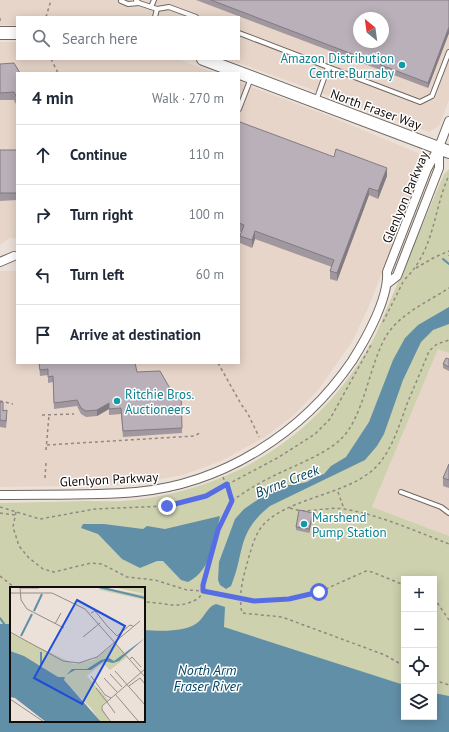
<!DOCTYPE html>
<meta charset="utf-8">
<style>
body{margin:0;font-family:"PT Sans",sans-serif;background:#f6f6f7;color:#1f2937}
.controls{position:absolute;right:12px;bottom:12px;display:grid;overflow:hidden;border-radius:0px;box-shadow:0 2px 10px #0003}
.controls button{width:36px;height:36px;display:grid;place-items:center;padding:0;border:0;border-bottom:1px solid #e0e1e3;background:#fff;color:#1f2937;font:20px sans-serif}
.compass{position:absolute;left:353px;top:12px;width:36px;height:36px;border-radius:50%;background:#fff;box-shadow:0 2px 10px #0003;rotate:331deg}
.stop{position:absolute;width:12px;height:12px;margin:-9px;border:3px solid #566de3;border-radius:50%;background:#fff}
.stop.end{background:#566de3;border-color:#fff;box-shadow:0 1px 4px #0008}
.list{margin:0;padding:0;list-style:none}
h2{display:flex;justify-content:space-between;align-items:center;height:52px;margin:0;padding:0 16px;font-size:17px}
h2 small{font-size:13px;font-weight:400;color:#747a83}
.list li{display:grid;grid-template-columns:26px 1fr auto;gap:12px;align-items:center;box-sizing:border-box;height:60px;padding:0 16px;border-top:1px solid #e0e1e3}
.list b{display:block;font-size:15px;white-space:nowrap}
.list em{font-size:13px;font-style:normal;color:#747a83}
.icon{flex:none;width:22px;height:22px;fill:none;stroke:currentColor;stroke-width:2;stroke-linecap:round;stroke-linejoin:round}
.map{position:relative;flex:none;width:449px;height:732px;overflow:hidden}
.search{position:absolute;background:#fff;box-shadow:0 2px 10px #0003;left:16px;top:16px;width:224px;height:44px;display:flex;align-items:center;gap:10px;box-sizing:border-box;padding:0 14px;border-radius:0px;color:#747a83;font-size:15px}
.panel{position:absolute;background:#fff;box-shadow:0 2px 10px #0003;left:16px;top:72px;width:224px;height:292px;border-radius:0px}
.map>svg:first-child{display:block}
.built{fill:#e7d5c9;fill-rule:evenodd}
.green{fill:#ced1ae}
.water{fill:#628fa8}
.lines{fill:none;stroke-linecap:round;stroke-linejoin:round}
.stream{stroke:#628fa8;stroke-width:2}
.lane-casing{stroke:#706760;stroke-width:6}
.street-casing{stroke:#706760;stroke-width:10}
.secondary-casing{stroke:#706760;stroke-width:14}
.path{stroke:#908882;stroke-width:1.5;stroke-dasharray:3 3;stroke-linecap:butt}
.lane{stroke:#fff;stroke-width:4}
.street{stroke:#fff;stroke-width:8}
.secondary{stroke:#fff;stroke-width:12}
.wall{fill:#a0979f}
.shaded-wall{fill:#827b82}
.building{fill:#bab0b9;stroke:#827b82;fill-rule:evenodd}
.route{stroke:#566de3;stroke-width:5}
.culture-dot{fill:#0f9aa8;stroke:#fff;stroke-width:1.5}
.labels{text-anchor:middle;stroke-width:3;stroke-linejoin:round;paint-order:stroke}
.culture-label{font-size:13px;fill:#0d838f;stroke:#fff;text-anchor:start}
.street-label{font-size:13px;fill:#110d0b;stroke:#fff}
.water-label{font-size:14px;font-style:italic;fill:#06455f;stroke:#fff}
.inset-river{fill:none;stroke:#628fa8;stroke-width:2}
.inset-road{fill:none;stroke:#948c87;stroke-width:1}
.view{fill:#1d4ed8;fill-opacity:0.15;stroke:#1d4ed8;stroke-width:2}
.inset-edge{fill:none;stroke:#110d0b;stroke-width:2}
</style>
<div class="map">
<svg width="449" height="732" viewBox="0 0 449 732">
<rect width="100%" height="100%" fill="#ece1d9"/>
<g class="built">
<path d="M 0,0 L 449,0 L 449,100 L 439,126 L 429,132 L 228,59 L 239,59 L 239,17 L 17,17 L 17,25 L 0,25 ZM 359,18 L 383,18 L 383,42 L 359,42 Z"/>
<path d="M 0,42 L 17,42 L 17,59 L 178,59 L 215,73 L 17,73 L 17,238 L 10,238 L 0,245 Z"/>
<path d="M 239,82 L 329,116 L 418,153 L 423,158 L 423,167 L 369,306 L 352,342 L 318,390 L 294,415 L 265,437 L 221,461 L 183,475 L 126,485 L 0,487 L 0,271 L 17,271 L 17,363 L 239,363 Z"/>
<path d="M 438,348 L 449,353 L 449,536 L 372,507 Z"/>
</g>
<path class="green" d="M 449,169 L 449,353 L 438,349 L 372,507 L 449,536 L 449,720 L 434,717 L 434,579 L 404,579 L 404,707 L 208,639 L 144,651 L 144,588 L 11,588 L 11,648 L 0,649 L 0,503 C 29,502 59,502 88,501 C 103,501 119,502 134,500 C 241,487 325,430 376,334 L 444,174 Z"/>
<g class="water">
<path d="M 449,307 L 449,324 L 433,330 L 421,342 L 403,380 L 384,434 L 377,446 L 365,460 L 270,506 C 236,533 245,553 231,586 L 226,589 L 220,585 L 218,580 L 219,562 L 235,519 L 244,509 L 269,492 L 285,485 L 293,485 L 307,482 L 315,477 L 324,474 L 331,466 L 346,457 L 369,422 L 393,360 L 405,338 L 418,325 Z"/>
<path d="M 220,516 C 215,539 212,570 188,582 L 181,580 L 163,561 L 157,561 L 140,568 L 122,559 L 98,534 L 81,528 L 83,524 L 104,524 L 143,529 L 147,526 L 165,529 Z"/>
<path d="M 216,604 L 225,607 L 224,627 L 404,685 L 404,717 L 434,717 L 434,693 L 449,696 L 449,732 L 0,732 L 0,624 L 11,624 L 11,721 L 144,721 L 144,630 C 158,631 182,632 194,625 C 204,620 206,607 216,604 Z"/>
</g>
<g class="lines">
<g class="stream">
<path d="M 443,259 L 449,264"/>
<path d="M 0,618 L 5,625"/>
</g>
<defs>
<g id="lane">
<path d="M 121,1 L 128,4 L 139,3 L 136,0"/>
<path d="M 139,3 L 157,9"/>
<path d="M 151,7 L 154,0"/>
<path d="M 155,17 L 157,9 L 169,7 L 196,17"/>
<path d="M 239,33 L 328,67 L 316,101"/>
<path d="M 328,67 L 420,102 L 432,96 L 449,52"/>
<path d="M 239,109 L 251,78"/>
<path d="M 401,492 L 441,507 L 449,513"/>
</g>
<g id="street">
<path d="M 0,262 L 14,256"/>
<path d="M 388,283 L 397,276 L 439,168 L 439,148"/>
<path d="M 0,495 C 45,494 91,496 136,492 C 223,484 303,433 352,361 C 366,339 389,298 387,272 L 427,169 L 439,147 L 449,121"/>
</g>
<g id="secondary">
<path d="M 0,33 L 17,33"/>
<path d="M 203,59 L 449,152"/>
</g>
</defs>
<use href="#lane" class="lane-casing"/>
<use href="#street" class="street-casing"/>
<use href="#secondary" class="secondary-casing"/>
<g class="path">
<path d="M 46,17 L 51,0"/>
<path d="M 0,18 L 0,24"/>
<path d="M 51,59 L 58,73"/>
<path d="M 449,256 L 449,255"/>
<path d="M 416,268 L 435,257 L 449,251"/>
<path d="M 405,279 C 435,249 433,211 449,175"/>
<path d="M 383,322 L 403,282"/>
<path d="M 218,363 L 241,404 L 248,414 L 259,437"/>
<path d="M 0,401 L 13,404"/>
<path d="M 42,415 L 74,414"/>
<path d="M 47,445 L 194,436 L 200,433"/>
<path d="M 46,450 L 49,415"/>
<path d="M 223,477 L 232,501 L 218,530 L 203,585 L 203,591 L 254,601 L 289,599 L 319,592 L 366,571 L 372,572 L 404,585"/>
<path d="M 45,478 L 46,463"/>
<path d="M 338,492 L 344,509"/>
<path d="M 232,501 C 248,489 266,479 284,471 C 303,462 324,454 340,440 C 365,417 369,362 388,333 C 402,313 429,301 449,288"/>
<path d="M 0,507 L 40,519 L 95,509 L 167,506 L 206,496 L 279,457 L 315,434 L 330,419 L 371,345"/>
<path d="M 290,508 C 306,515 326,506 344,509 C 380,515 415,531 449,544"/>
<path d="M 16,512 L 13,527 L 19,546 L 29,558 L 43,569 L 54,572 L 91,563 L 102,564 L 127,577 L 155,580 L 187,590 L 203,591 L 199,598 C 177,611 167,602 144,602"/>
<path d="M 0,513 L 15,515"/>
<path d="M 0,576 L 15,588"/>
<path d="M 434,598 L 449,620"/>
<path d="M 404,666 L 385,655 L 282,617 L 242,613 C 238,595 243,578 248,560 C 251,550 254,538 260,529 C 282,498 343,497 374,469 C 391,453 399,426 407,404 C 414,387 422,369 429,351 L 437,344 L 449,340"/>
<path d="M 434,680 L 449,685"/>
</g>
<use href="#lane" class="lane"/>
<use href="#street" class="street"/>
<use href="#secondary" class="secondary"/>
</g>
<g class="wall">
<path d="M 196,0 L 449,0 L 449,33 L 428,88 Z"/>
<path d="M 0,64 L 17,73 L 17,106 L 14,100 L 0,100 Z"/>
<path d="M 239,125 L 387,176 L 378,199 L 369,195 L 337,281 L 330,279 L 330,271 L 332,267 L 255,239 L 252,248 L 240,243 L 240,236 L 241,232 L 239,231 Z"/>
<path d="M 0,150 L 17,150 L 17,200 L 0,201 Z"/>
<path d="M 449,359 L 449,371 L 443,368 L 443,364 Z"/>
<path d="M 39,363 L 137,372 L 182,428 L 182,433 L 123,437 L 121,414 L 109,415 L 109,409 L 97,416 L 86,417 L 81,414 L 77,406 L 54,409 L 53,382 L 48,383 L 48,375 L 40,376 Z"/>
<path d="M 0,402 L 7,418 L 6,428 L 0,427 L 0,431 Z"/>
<path d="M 449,464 L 449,488 L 443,486 L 443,478 Z"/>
<path d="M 313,517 L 309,533 L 296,530 L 296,527 Z"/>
</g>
<g class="shaded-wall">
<path d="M 449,27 L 449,33 L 428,88 L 428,83 Z"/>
<path d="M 387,168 L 387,176 L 378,199 L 378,191 Z"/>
<path d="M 369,188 L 369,195 L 337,281 L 337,273 Z"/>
<path d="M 255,231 L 255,239 L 252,248 L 252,240 Z"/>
<path d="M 109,403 L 109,409 L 97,416 L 97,410 Z"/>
<path d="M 313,513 L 313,517 L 309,533 L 309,529 Z"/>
</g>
<g class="building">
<path d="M 211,0 L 449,0 L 449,27 L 428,83 ZM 359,18 L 383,18 L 383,42 L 359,42 Z"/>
<path d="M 14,63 L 20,73 L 17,73 L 17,98 L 14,92 L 0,93 L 0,64 Z"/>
<path d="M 240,122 L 334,157 L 336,149 L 387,168 L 378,191 L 369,188 L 337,273 L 330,271 L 334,260 L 255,231 L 252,240 L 240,236 L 244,225 L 239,223 L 239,125 Z"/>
<rect x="0" y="150" width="17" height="43"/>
<path d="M 446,358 L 449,359 L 449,367 L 443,364 Z"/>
<path d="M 39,363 L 135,363 L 137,372 L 160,371 L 172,392 L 181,392 L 182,428 L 123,431 L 121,408 L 109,409 L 109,403 L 97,410 L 86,411 L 81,408 L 77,400 L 54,403 L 53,376 L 48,377 L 48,369 L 40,370 Z"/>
<path d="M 0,402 L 3,402 L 3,411 L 7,410 L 6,421 L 0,420 Z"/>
<path d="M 449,464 L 449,480 L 443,478 Z"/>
<path d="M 299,510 L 313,513 L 309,529 L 296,527 Z"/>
</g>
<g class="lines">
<path class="route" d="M 167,506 L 206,496 L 227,484 L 232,501 L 218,530 L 203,585 L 203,591 L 254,601 L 289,599 L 319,592"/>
</g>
<g class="culture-dot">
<circle cx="402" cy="65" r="4"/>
<circle cx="117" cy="401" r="4"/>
<circle cx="304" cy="524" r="4"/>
</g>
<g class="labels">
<g class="culture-label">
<text x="394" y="63" text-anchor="end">Amazon Distribution<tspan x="394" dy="15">Centre Burnaby</tspan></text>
<text x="125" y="399">Ritchie Bros.<tspan x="125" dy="15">Auctioneers</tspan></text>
<text x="312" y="522">Marshend<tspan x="312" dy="15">Pump Station</tspan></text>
</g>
<g class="street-label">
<text transform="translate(376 109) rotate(20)" y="5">North Fraser Way</text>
<text transform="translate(405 197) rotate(-67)" y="5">Glenlyon Parkway</text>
<text transform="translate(109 479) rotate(-3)" y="5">Glenlyon Parkway</text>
</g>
<g class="water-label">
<text transform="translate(287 481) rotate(-21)" y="5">Byrne Creek</text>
<text x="207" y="675">North Arm<tspan x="207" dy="16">Fraser River</tspan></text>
</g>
</g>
<g transform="translate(10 587)">
<rect width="135" height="135" fill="#ece1d9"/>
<path d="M 88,0 L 135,8 L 135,13 L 90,3 ZM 103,0 L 135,0 L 135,7 L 121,4 ZM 0,46 L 64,77 L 83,73 L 105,57 L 117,70 L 100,83 L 93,76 L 77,89 L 98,113 L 91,119 L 100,135 L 90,135 L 81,121 L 52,93 L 0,67 Z" fill="#ced1ae"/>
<path d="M 135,51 L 109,74 L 103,76 L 94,74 L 81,83 L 65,83 L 56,88 L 62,82 L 77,82 L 91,73 L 99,71 L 104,74 ZM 0,64 L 14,69 L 48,90 L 55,90 L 54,93 L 91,135 L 36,135 L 5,111 L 0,110 Z" fill="#628fa8"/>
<path class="inset-river" d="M 89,0 L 135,11M 24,24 L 32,7M 11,49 L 22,27M 31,79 L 31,65"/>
<path class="inset-road" d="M 10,0 L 11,13 L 17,22 L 54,41M 11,1 L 29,1M 0,6 L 42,6 L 75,22 L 135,90M 81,26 L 85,24 L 98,40M 45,37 L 51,26M 98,40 L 107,49 L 120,38 L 123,39M 0,45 L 53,74 L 69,76 L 87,70 L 130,34M 73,50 L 90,36M 120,72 L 122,70 L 131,80M 105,84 L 135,118M 100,87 L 112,100M 81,89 L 95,108 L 101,111M 94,91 L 107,105M 119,99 L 130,91 L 135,97M 86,101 L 97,115M 105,107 L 129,135M 0,112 L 34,135M 97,115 L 105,126M 101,135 L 92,123 L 92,119 L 135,82"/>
<path class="view" d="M 67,13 L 115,39 L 72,117 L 24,91 Z"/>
<rect width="135" height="135" class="inset-edge"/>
</g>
</svg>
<div class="controls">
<button>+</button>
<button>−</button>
<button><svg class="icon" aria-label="locate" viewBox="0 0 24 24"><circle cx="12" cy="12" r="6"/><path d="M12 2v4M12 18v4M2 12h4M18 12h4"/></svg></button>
<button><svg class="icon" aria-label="layers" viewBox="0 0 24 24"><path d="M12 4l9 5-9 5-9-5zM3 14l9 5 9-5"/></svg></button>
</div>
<svg class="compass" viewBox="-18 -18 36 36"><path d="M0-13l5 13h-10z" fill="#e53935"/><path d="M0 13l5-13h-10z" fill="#747a83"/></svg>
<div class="stop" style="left:319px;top:592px"></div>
<div class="stop end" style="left:167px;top:506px"></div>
<div class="search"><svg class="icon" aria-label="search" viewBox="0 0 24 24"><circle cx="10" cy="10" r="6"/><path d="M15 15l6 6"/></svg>Search here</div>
<section class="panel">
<h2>4 min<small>Walk · 270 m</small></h2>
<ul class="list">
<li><svg class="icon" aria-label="ahead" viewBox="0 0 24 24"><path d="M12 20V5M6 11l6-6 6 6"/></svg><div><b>Continue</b></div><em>110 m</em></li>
<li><svg class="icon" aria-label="right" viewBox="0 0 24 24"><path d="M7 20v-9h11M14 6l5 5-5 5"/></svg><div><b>Turn right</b></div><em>100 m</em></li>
<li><svg class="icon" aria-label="left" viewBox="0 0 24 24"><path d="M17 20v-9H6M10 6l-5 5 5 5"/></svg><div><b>Turn left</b></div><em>60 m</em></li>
<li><svg class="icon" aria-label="arrive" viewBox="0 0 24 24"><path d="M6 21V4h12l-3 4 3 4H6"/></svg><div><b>Arrive at destination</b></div></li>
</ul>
</section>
</div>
